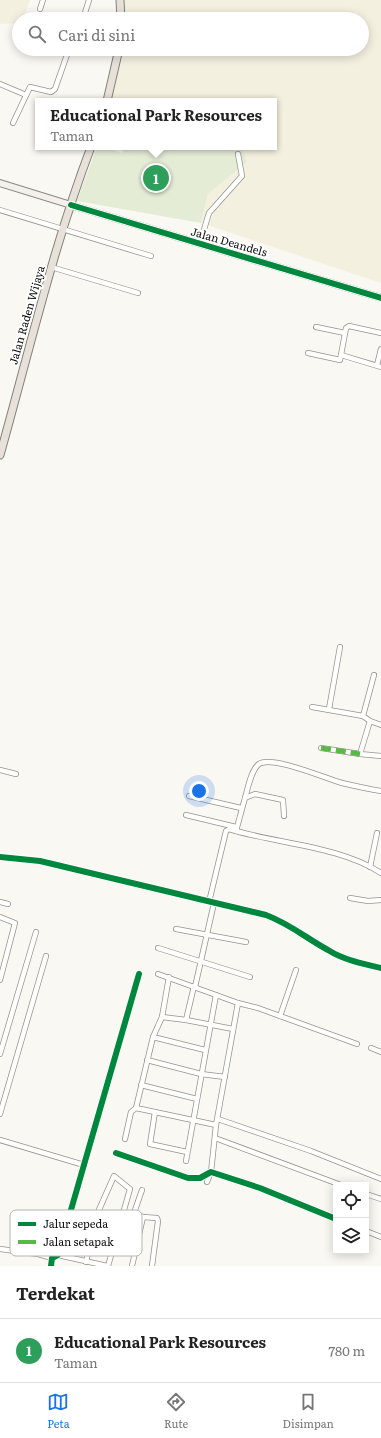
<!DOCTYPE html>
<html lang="id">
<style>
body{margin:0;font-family:Literata,serif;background:#f2f2f2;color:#222}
.controls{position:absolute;right:12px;bottom:12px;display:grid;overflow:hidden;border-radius:0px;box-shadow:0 2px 10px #0003}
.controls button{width:36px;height:36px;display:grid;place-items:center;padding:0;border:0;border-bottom:1px solid #e0e0e0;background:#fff;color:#222;font:20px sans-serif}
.you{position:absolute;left:199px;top:791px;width:14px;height:14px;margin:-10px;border:3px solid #fff;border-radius:50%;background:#1a73e8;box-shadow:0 0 0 6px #1a73e833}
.badge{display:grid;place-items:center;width:26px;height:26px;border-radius:50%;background:#1a73e8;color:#fff;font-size:13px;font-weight:700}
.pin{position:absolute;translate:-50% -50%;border:2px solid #fff;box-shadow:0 1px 4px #0006}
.popup{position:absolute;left:35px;top:98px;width:242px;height:52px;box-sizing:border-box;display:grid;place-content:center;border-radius:0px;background:#fff;filter:drop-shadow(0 1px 3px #0005);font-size:13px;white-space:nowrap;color:#767676}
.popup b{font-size:15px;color:#222}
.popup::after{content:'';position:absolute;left:50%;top:100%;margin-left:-8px;border:8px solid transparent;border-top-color:#fff}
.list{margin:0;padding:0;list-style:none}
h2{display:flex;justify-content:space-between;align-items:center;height:52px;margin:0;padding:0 16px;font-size:17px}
h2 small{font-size:13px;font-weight:400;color:#767676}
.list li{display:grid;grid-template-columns:26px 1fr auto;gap:12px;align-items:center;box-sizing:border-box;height:64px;padding:0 16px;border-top:1px solid #e0e0e0}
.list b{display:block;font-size:15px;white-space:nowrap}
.list p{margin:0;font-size:13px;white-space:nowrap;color:#767676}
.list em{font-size:13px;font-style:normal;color:#767676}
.icon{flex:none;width:22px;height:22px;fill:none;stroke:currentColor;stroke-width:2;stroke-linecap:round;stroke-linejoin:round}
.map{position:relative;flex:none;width:381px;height:1266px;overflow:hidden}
.search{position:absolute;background:#fff;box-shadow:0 2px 10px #0003;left:12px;right:12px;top:12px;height:44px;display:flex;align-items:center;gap:10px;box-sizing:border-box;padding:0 14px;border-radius:22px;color:#767676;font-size:15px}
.sheet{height:116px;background:#fff}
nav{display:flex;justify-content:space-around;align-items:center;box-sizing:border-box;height:56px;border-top:1px solid #e0e0e0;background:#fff;font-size:11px;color:#767676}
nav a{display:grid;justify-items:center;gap:2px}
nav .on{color:#1a73e8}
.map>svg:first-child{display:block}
.farmland{fill:#f4f0e0}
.green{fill:#e5ecd5}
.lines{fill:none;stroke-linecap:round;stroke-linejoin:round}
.minor-casing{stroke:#949390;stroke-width:6}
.tertiary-casing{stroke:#949390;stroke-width:8}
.secondary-casing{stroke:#8a8987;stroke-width:8}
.trunk-casing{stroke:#81807d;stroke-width:9}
.minor{stroke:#fefefd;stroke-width:4.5}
.tertiary{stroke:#fefefd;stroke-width:5.5}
.secondary{stroke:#f3f1ea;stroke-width:6}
.trunk{stroke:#e8e1da;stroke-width:7}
.quiet{stroke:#58b947;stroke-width:5;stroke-dasharray:10 5;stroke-linecap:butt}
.cycleway-casing{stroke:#fff;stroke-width:8}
.cycleway{stroke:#00873e;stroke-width:6}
.labels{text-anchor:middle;stroke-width:4;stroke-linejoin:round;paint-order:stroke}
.street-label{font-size:11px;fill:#0d0d0d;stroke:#fff}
.key{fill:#fff;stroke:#b6b6b6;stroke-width:1}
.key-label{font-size:11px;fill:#0d0d0d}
</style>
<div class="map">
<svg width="381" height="1266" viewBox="0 0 381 1266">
<rect width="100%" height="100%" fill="#faf8f2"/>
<g class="farmland">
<path d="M 0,0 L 30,0 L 23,19 L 19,19 L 19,23 L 0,24 Z"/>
<path d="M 122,0 L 381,0 L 381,283 L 201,223 L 208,194 L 247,162 L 242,147 L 274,147 L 274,101 L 105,101 L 114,49 L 362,49 L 362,19 L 119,19 Z"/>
</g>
<path class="green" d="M 97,147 L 104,147 L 122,153 L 124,147 L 242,147 L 247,162 L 208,194 L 201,223 L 77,201 Z"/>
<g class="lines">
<defs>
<g id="minor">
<path d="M 40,9 L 43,0"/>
<path d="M 75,19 L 78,19"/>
<path d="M 83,19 L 89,0"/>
<path d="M 0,84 L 26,95"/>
<path d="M 13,123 L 30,87 L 51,92 L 55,89 L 69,49"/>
<path d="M 0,210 L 151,256"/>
<path d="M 197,243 L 202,236 L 209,213 L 242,176 L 238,154"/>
<path d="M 51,267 L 138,293"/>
<path d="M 316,327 L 345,333"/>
<path d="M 308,353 L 340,360 L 346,328 L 349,326 L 381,333"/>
<path d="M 341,355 L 381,367"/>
<path d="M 377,365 L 381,349"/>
<path d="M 312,707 L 363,716 L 370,721 L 381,725"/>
<path d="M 329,709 L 340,647"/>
<path d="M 363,716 L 374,675"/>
<path d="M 370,721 L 360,754 L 381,756"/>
<path d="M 321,748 L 360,754"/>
<path d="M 0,770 L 16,774"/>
<path d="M 189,796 L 241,808"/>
<path d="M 245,798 C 248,788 251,770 259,764 C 272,755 327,779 342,783 C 355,786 368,789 381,791"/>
<path d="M 186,815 L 236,827"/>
<path d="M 236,831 C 282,844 341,847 381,873"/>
<path d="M 0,857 L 40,861 L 266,915 C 290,924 306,938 328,950 C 344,960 363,964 381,968"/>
<path d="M 370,867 L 377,833"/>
<path d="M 350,898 L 368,901 L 381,900"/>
<path d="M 0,902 L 8,904"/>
<path d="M 209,902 L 226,831 L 229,829 L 236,831 L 245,798 L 255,794 L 283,800 L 284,816"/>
<path d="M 0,917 L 15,923 L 0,980"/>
<path d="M 176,929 L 246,942"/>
<path d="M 158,948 L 250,977"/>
<path d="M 158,974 L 238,1003 L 216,1125"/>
<path d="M 195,987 L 214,903"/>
<path d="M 238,1003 L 258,1008 L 357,1044"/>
<path d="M 280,1016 L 296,970"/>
<path d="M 162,1017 L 169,977"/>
<path d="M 186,1020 L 194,986"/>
<path d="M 153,1037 L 205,1050"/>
<path d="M 371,1048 L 381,1052"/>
<path d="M 0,1054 L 36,932"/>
<path d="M 147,1060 L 201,1074 L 225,1077"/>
<path d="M 141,1085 L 197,1099"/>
<path d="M 136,1108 L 216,1125 L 211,1172 L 207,1182"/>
<path d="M 155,1112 L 150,1144 L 187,1152"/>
<path d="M 0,1114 L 46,956"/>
<path d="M 218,1119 L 311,1151 L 381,1179"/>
<path d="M 215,1138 L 341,1185"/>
<path d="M 125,1139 L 131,1112 L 136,1108 L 153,1037 L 162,1017 L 186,1020 L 233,1029"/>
<path d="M 0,1140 L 84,1165"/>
<path d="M 116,1153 L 188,1178 L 200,1178 L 211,1172 L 260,1188 L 336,1219"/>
<path d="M 186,1161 L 216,995"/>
<path d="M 142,1190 L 134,1213 L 143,1217 L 157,1218 L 158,1221 L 152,1266"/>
<path d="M 366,1194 L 381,1199"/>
<path d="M 366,1231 L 381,1237"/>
<path d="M 0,1249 L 38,1254 L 52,1258"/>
<path d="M 58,1255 L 107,1266"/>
<path d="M 86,1262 L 98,1212 L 114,1176 L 130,1189 L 108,1266"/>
<path d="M 51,1266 L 52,1258 L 58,1255 L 139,974"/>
<path d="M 132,1266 L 143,1217"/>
</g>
<path id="tertiary" d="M 71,205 L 381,298"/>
<path id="secondary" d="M 0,183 L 71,205"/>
<g id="trunk">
<path d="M 120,0 L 121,19"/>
<path d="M 107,101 L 119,49"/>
<path d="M 0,455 C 29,352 53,247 91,147"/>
</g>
</defs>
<use href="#minor" class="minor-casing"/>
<use href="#tertiary" class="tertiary-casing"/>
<use href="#secondary" class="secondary-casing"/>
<use href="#trunk" class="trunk-casing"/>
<use href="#minor" class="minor"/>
<use href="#tertiary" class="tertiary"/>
<use href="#secondary" class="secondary"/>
<use href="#trunk" class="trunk"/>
<path class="quiet" d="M 321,748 L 360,754"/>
<defs>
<g id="cycleway">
<path d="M 71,205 L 381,298"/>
<path d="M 0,857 L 40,861 L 266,915 C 290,924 306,938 328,950 C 344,960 363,964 381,968"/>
<path d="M 116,1153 L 188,1178 L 200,1178 L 211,1172 L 260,1188 L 336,1219"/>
<path d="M 51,1266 L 52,1258 L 58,1255 L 139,974"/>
</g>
</defs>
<use href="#cycleway" class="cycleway-casing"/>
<use href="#cycleway" class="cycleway"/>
</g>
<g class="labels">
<g class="street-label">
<text transform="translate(229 242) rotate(16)" y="4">Jalan Deandels</text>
<text transform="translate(27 315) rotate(-74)" y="4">Jalan Raden Wijaya</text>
</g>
</g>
<rect x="10" y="1210" width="132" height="46" rx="6" class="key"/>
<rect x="18" y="1222" width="18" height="4" fill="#00873e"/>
<rect x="18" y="1240" width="18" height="4" fill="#58b947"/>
<g class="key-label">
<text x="43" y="1228">Jalur sepeda</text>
<text x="43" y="1246">Jalan setapak</text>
</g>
</svg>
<div class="controls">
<button><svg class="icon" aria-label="locate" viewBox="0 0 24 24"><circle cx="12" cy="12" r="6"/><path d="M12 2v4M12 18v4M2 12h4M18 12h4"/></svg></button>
<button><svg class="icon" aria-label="layers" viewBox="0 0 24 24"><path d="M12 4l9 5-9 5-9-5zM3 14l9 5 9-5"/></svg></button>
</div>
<div class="you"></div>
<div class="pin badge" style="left:156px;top:178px;background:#2e9e5b">1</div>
<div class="popup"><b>Educational Park Resources</b>Taman</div>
<div class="search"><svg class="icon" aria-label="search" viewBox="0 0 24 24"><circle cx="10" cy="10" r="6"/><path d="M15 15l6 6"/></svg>Cari di sini</div>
</div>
<section class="sheet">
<h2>Terdekat<small></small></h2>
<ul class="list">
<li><span class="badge" style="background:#2e9e5b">1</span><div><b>Educational Park Resources</b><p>Taman</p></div><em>780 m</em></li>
</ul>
</section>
<nav>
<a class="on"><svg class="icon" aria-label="map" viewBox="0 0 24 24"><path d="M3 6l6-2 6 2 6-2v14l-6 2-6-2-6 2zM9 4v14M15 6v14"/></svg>Peta</a>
<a><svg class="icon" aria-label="directions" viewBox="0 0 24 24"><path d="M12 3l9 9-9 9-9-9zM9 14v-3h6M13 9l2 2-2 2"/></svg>Rute</a>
<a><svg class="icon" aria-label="saved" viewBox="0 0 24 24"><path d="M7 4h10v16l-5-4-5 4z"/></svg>Disimpan</a>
</nav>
